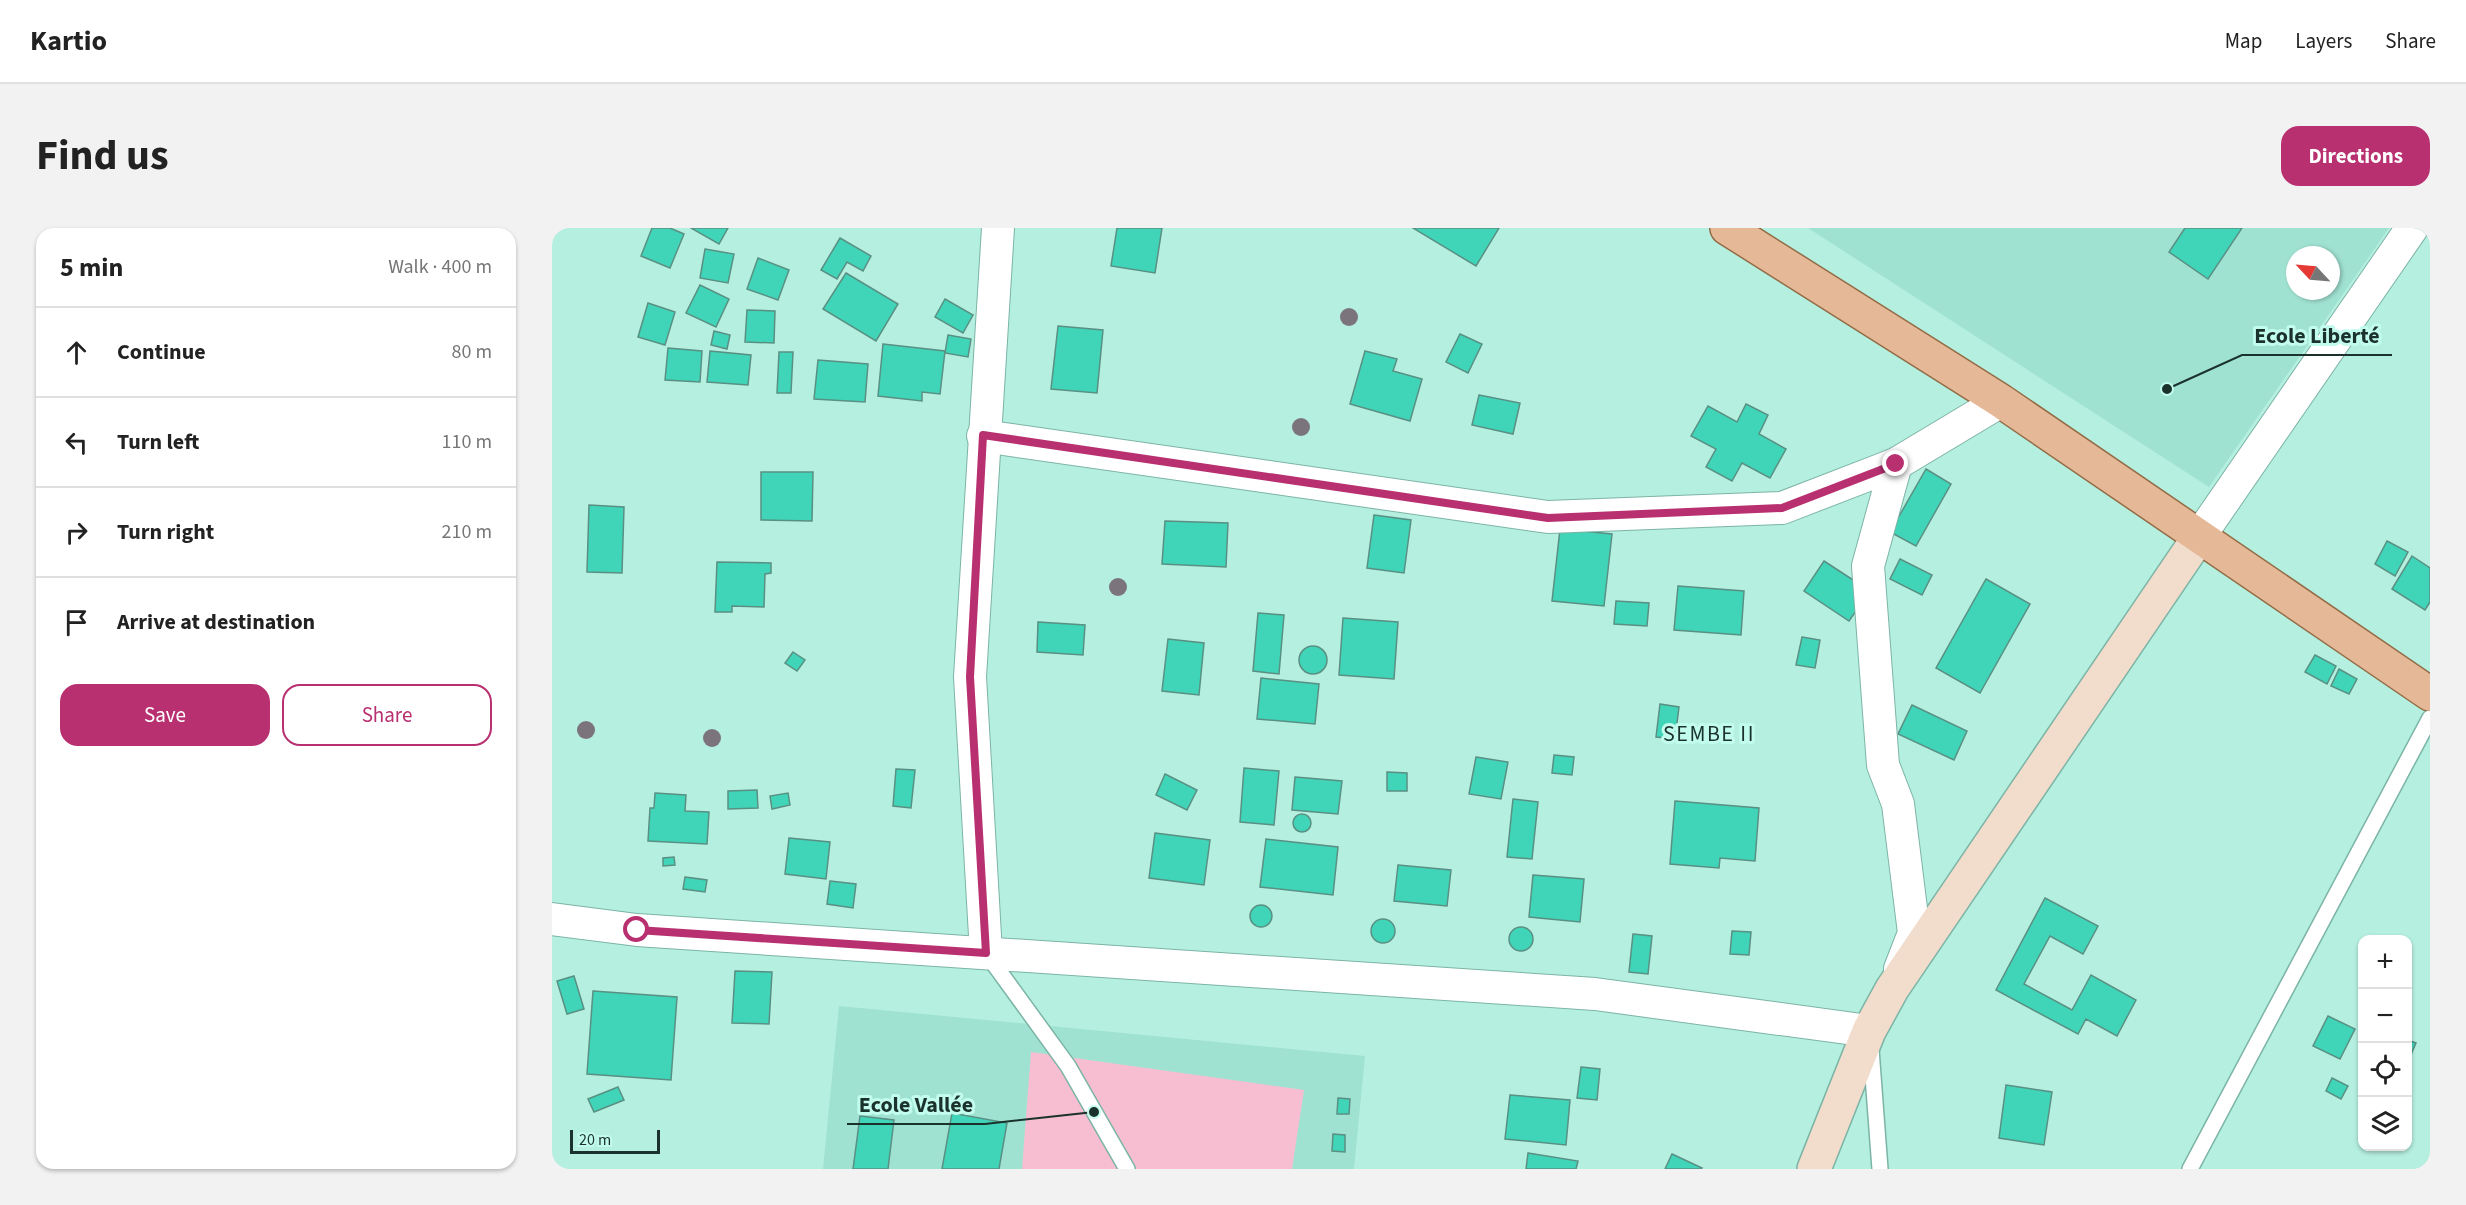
<!DOCTYPE html>
<meta charset="utf-8">
<style>
body{margin:0;font-family:"Source Sans 3",sans-serif;background:#f2f2f2;color:#222}
.controls{position:absolute;right:18px;bottom:18px;display:grid;overflow:hidden;border-radius:12px;box-shadow:0 2px 4px #0004}
.controls button{width:54px;height:54px;display:grid;place-items:center;padding:0;border:0;border-bottom:2px solid #e0e0e0;background:#fff;color:#222;font:30px sans-serif}
.compass{position:absolute;left:1734px;top:18px;width:54px;height:54px;border-radius:50%;background:#fff;box-shadow:0 2px 4px #0004;rotate:296deg}
.scale{position:absolute;left:18px;bottom:15px;width:90px;box-sizing:border-box;padding-left:6px;border:3px solid #1b322c;border-top:0;font-size:16px;line-height:21px;white-space:nowrap;color:#1b322c;-webkit-text-stroke:4px #c2fced;paint-order:stroke}
.stop{position:absolute;width:18px;height:18px;margin:-14px;border:4px solid #b83070;border-radius:50%;background:#fff}
.stop.end{background:#b83070;border-color:#fff;box-shadow:0 2px 6px #0008}
.list{margin:0;padding:0;list-style:none}
h2{display:flex;justify-content:space-between;align-items:center;height:78px;margin:0;padding:0 24px;font-size:26px}
h2 small{font-size:20px;font-weight:400;color:#767676}
.list li{display:grid;grid-template-columns:39px 1fr auto;gap:18px;align-items:center;box-sizing:border-box;height:90px;padding:0 24px;border-top:2px solid #e0e0e0}
.list b{display:block;font-size:22px;white-space:nowrap}
.list em{font-size:20px;font-style:normal;color:#767676}
.actions{display:flex;gap:12px;padding:18px 24px}
.actions a{flex:1;padding:14px 0;border:2px solid #b83070;border-radius:18px;text-align:center;font-size:21px;color:#b83070}
.actions .main{background:#b83070;color:#fff}
.icon{flex:none;width:33px;height:33px;fill:none;stroke:currentColor;stroke-width:2;stroke-linecap:round;stroke-linejoin:round}
.map{position:relative;flex:none;width:1878px;height:941px;overflow:hidden;border-radius:18px}
header{display:flex;align-items:center;gap:36px;box-sizing:border-box;height:84px;padding:0 30px;background:#fff;border-bottom:2px solid #e0e0e0}
header strong{font-size:28px}
nav{display:flex;gap:33px;margin-inline-start:auto;font-size:21px}
.intro{display:flex;align-items:center;justify-content:space-between;box-sizing:border-box;height:144px;padding:0 36px}
h1{margin:0;font-size:42px}
.button{padding:15px 27px;border-radius:18px;background:#b83070;color:#fff;font-size:21px;font-weight:700}
main{display:flex;gap:36px;padding:0 36px}
aside{flex:1;background:#fff;border-radius:18px;box-shadow:0 2px 4px #0004}
.map>svg:first-child{display:block}
.built{fill:#a0e2d2;fill-rule:evenodd}
.green{fill:#f7bed1}
.building{fill:#40d5b8;stroke:#599083;stroke-width:1.5}
.lines{fill:none;stroke-linecap:round;stroke-linejoin:round}
.lane-casing{stroke:#7cb4a6;stroke-width:18}
.street-casing{stroke:#7cb4a6;stroke-width:34}
.secondary-casing{stroke:#7cb4a6;stroke-width:36}
.primary-casing{stroke:#936c46;stroke-width:36}
.lane{stroke:#fff;stroke-width:15}
.street{stroke:#fff;stroke-width:32}
.secondary{stroke:#f2dccc;stroke-width:33}
.primary{stroke:#e5b998;stroke-width:33}
.tree{fill:#7c747d}
.route{stroke:#b83070;stroke-width:8}
.labels{text-anchor:middle;stroke-width:6;stroke-linejoin:round;paint-order:stroke}
.neighbourhood-label{font-size:22px;letter-spacing:1.5px;fill:#1b322c;stroke:#c2fced}
.leader{fill:none;stroke:#1b322c;stroke-width:2}
.callout-dot{fill:#1b322c;stroke:#c2fced;stroke-width:2}
.callout-label{font-size:22px;text-anchor:middle;font-weight:bold;fill:#1b322c;stroke:#c2fced;stroke-width:6;stroke-linejoin:round;paint-order:stroke}
</style>
<header>
<strong>Kartio</strong>
<nav><a>Map</a><a>Layers</a><a>Share</a></nav>
</header>
<div class="intro"><h1>Find us</h1><a class="button">Directions</a></div>
<main>
<aside>
<h2>5 min<small>Walk · 400 m</small></h2>
<ul class="list">
<li><svg class="icon" aria-label="ahead" viewBox="0 0 24 24"><path d="M12 20V5M6 11l6-6 6 6"/></svg><div><b>Continue</b></div><em>80 m</em></li>
<li><svg class="icon" aria-label="left" viewBox="0 0 24 24"><path d="M17 20v-9H6M10 6l-5 5 5 5"/></svg><div><b>Turn left</b></div><em>110 m</em></li>
<li><svg class="icon" aria-label="right" viewBox="0 0 24 24"><path d="M7 20v-9h11M14 6l5 5-5 5"/></svg><div><b>Turn right</b></div><em>210 m</em></li>
<li><svg class="icon" aria-label="arrive" viewBox="0 0 24 24"><path d="M6 21V4h12l-3 4 3 4H6"/></svg><div><b>Arrive at destination</b></div></li>
</ul>
<div class="actions"><a class="main">Save</a><a>Share</a></div>
</aside>
<div class="map">
<svg width="1878" height="941" viewBox="0 0 1878 941">
<rect width="100%" height="100%" fill="#b5efdf"/>
<g class="built">
<path d="M 1256,0 L 1837,0 L 1657,259 ZM 1743,27 L 1779,27 L 1779,63 L 1743,63 Z"/>
<path d="M 287,778 L 813,828 L 802,941 L 271,941 Z"/>
</g>
<path class="green" d="M 479,824 L 752,862 L 740,941 L 470,941 Z"/>
<g class="building">
<path d="M 100,0 L 118,0 L 132,6 L 118,40 L 89,28 Z"/>
<path d="M 139,0 L 176,0 L 167,16 Z"/>
<path d="M 565,0 L 610,0 L 603,45 L 559,38 Z"/>
<path d="M 861,0 L 947,0 L 924,38 Z"/>
<path d="M 1633,0 L 1690,0 L 1656,51 L 1617,24 Z"/>
<path d="M 288,10 L 319,28 L 311,43 L 295,34 L 285,51 L 269,42 Z"/>
<path d="M 153,21 L 182,26 L 176,55 L 148,50 Z"/>
<path d="M 206,30 L 237,42 L 226,72 L 195,61 Z"/>
<path d="M 294,45 L 346,76 L 324,113 L 271,81 Z"/>
<path d="M 148,57 L 177,71 L 164,99 L 134,85 Z"/>
<path d="M 393,71 L 421,87 L 411,105 L 383,89 Z"/>
<path d="M 96,75 L 123,84 L 113,117 L 86,109 Z"/>
<path d="M 195,82 L 223,83 L 222,115 L 193,114 Z"/>
<path d="M 506,98 L 551,102 L 545,165 L 499,161 Z"/>
<path d="M 162,103 L 178,107 L 175,121 L 159,117 Z"/>
<path d="M 908,106 L 930,116 L 916,145 L 894,134 Z"/>
<path d="M 396,107 L 419,111 L 416,129 L 393,125 Z"/>
<path d="M 331,116 L 393,123 L 388,166 L 370,164 L 370,173 L 326,168 Z"/>
<path d="M 116,120 L 150,123 L 148,154 L 113,152 Z"/>
<path d="M 158,123 L 199,127 L 196,157 L 155,154 Z"/>
<path d="M 813,123 L 845,131 L 841,143 L 870,151 L 858,193 L 798,176 Z"/>
<path d="M 227,124 L 241,124 L 239,165 L 225,165 Z"/>
<path d="M 266,132 L 316,136 L 313,174 L 262,171 Z"/>
<path d="M 927,167 L 968,175 L 961,206 L 920,197 Z"/>
<path d="M 1194,176 L 1216,187 L 1207,206 L 1234,221 L 1218,250 L 1190,235 L 1180,253 L 1154,239 L 1164,221 L 1139,208 L 1156,178 L 1185,194 Z"/>
<path d="M 1374,241 L 1399,256 L 1364,318 L 1338,304 Z"/>
<path d="M 209,244 L 261,244 L 260,293 L 209,292 Z"/>
<path d="M 37,277 L 72,279 L 70,345 L 35,344 Z"/>
<path d="M 822,287 L 859,292 L 852,345 L 815,340 Z"/>
<path d="M 613,293 L 676,295 L 674,339 L 610,336 Z"/>
<path d="M 1008,301 L 1060,306 L 1052,378 L 1000,373 Z"/>
<path d="M 1835,313 L 1856,324 L 1843,348 L 1823,336 Z"/>
<path d="M 1860,328 L 1878,340 L 1878,374 L 1873,382 L 1840,361 Z"/>
<path d="M 1348,331 L 1380,347 L 1370,367 L 1338,351 Z"/>
<path d="M 1272,333 L 1318,363 L 1297,393 L 1252,363 Z"/>
<path d="M 165,334 L 219,335 L 219,345 L 213,346 L 212,379 L 180,378 L 180,384 L 163,384 Z"/>
<path d="M 1434,351 L 1478,376 L 1428,465 L 1384,440 Z"/>
<path d="M 1126,358 L 1192,363 L 1189,407 L 1122,402 Z"/>
<path d="M 1064,373 L 1097,375 L 1095,398 L 1062,396 Z"/>
<path d="M 706,385 L 732,387 L 727,446 L 701,443 Z"/>
<path d="M 791,390 L 846,394 L 842,451 L 787,447 Z"/>
<path d="M 486,394 L 533,397 L 531,427 L 485,424 Z"/>
<path d="M 1250,409 L 1268,412 L 1263,440 L 1244,437 Z"/>
<path d="M 616,411 L 652,415 L 647,467 L 610,463 Z"/>
<circle cx="761" cy="432" r="14"/>
<path d="M 241,424 L 253,432 L 245,443 L 233,435 Z"/>
<path d="M 1763,427 L 1784,438 L 1775,456 L 1753,444 Z"/>
<path d="M 1787,441 L 1805,451 L 1797,466 L 1779,458 Z"/>
<path d="M 709,450 L 767,456 L 763,496 L 705,491 Z"/>
<path d="M 1108,476 L 1127,479 L 1123,511 L 1104,509 Z"/>
<path d="M 1360,477 L 1415,503 L 1402,532 L 1346,506 Z"/>
<path d="M 1002,527 L 1022,529 L 1020,547 L 1000,545 Z"/>
<path d="M 924,529 L 956,534 L 949,571 L 917,566 Z"/>
<path d="M 692,540 L 727,543 L 722,597 L 688,594 Z"/>
<path d="M 344,541 L 363,542 L 359,580 L 341,578 Z"/>
<path d="M 835,544 L 855,545 L 855,563 L 835,563 Z"/>
<path d="M 613,546 L 645,562 L 635,582 L 604,567 Z"/>
<path d="M 743,549 L 790,553 L 786,586 L 740,582 Z"/>
<path d="M 205,562 L 206,580 L 176,581 L 176,563 Z"/>
<path d="M 103,565 L 134,567 L 133,583 L 157,584 L 155,616 L 96,613 L 98,580 L 102,580 Z"/>
<path d="M 236,565 L 238,577 L 220,581 L 218,568 Z"/>
<path d="M 961,571 L 986,574 L 980,631 L 955,629 Z"/>
<path d="M 1123,573 L 1207,580 L 1203,633 L 1168,630 L 1167,640 L 1118,636 Z"/>
<circle cx="750" cy="595" r="9"/>
<path d="M 603,605 L 658,612 L 652,657 L 597,650 Z"/>
<path d="M 237,610 L 278,614 L 274,651 L 233,646 Z"/>
<path d="M 714,611 L 786,619 L 781,667 L 708,659 Z"/>
<path d="M 122,629 L 123,637 L 111,638 L 111,630 Z"/>
<path d="M 846,637 L 899,642 L 895,678 L 842,673 Z"/>
<path d="M 981,647 L 1032,651 L 1028,694 L 977,689 Z"/>
<path d="M 133,649 L 155,652 L 153,664 L 131,661 Z"/>
<path d="M 278,653 L 304,656 L 301,680 L 275,676 Z"/>
<path d="M 1493,670 L 1546,698 L 1531,726 L 1498,708 L 1472,756 L 1520,782 L 1539,747 L 1584,772 L 1565,808 L 1534,791 L 1526,806 L 1444,762 Z"/>
<circle cx="709" cy="688" r="11"/>
<circle cx="831" cy="703" r="12"/>
<circle cx="969" cy="711" r="12"/>
<path d="M 1180,703 L 1199,704 L 1197,727 L 1178,726 Z"/>
<path d="M 1081,706 L 1100,708 L 1096,746 L 1077,744 Z"/>
<path d="M 183,743 L 220,744 L 217,796 L 180,795 Z"/>
<path d="M 22,748 L 32,781 L 15,786 L 5,753 Z"/>
<path d="M 41,763 L 125,769 L 119,852 L 35,846 Z"/>
<path d="M 1776,788 L 1803,801 L 1788,831 L 1761,818 Z"/>
<path d="M 1856,812 L 1864,815 L 1857,831 L 1856,830 Z"/>
<path d="M 1029,839 L 1048,841 L 1045,872 L 1025,870 Z"/>
<path d="M 1780,850 L 1796,858 L 1789,871 L 1774,863 Z"/>
<path d="M 1454,857 L 1500,864 L 1492,917 L 1447,910 Z"/>
<path d="M 66,859 L 72,872 L 42,884 L 36,871 Z"/>
<path d="M 958,867 L 1018,872 L 1014,917 L 953,911 Z"/>
<path d="M 786,870 L 798,871 L 797,886 L 785,886 Z"/>
<path d="M 400,885 L 455,895 L 447,941 L 390,941 Z"/>
<path d="M 308,888 L 342,892 L 336,941 L 301,941 Z"/>
<path d="M 781,906 L 793,907 L 793,924 L 780,923 Z"/>
<path d="M 976,925 L 1026,933 L 1024,941 L 974,941 Z"/>
<path d="M 1120,926 L 1150,940 L 1149,941 L 1113,941 Z"/>
</g>
<g class="lines">
<defs>
<g id="lane">
<path d="M 434,725 L 516,838 L 575,941"/>
<path d="M 1319,821 L 1328,941"/>
<path d="M 1638,941 L 1878,490"/>
</g>
<g id="street">
<path d="M 431,208 L 996,289 L 1230,280 L 1344,236 L 1449,173"/>
<path d="M 1344,236 L 1316,338 L 1331,537 L 1346,576 L 1362,705 L 1348,741"/>
<path d="M 1647,309 L 1860,0"/>
<path d="M 0,691 L 85,702 L 1043,766 L 1317,803"/>
<path d="M 434,725 L 418,449 L 446,0"/>
</g>
<path id="secondary" d="M 1262,941 L 1317,803 L 1340,761 L 1647,309"/>
<path id="primary" d="M 1175,0 L 1449,173 L 1878,466"/>
</defs>
<use href="#lane" class="lane-casing"/>
<use href="#street" class="street-casing"/>
<use href="#secondary" class="secondary-casing"/>
<use href="#primary" class="primary-casing"/>
<use href="#lane" class="lane"/>
<use href="#street" class="street"/>
<use href="#secondary" class="secondary"/>
<use href="#primary" class="primary"/>
</g>
<g class="tree">
<circle cx="797" cy="89" r="9"/>
<circle cx="749" cy="199" r="9"/>
<circle cx="566" cy="359" r="9"/>
<circle cx="34" cy="502" r="9"/>
<circle cx="160" cy="510" r="9"/>
</g>
<g class="lines">
<path class="route" d="M 85,702 L 434,725 L 418,449 L 431,207 L 996,290 L 1230,280 L 1344,236"/>
</g>
<g class="labels">
<g class="neighbourhood-label">
<text x="1157" y="513">SEMBE II</text>
</g>
</g>
<path class="leader" d="M1615 161L1690 127H1840M542 884L433 896H295"/>
<g class="callout-dot">
<circle cx="1615" cy="161" r="6"/>
<circle cx="542" cy="884" r="6"/>
</g>
<g class="callout-label">
<text x="1765" y="115">Ecole Liberté</text>
<text x="364" y="884">Ecole Vallée</text>
</g>
</svg>
<div class="controls">
<button>+</button>
<button>−</button>
<button><svg class="icon" aria-label="locate" viewBox="0 0 24 24"><circle cx="12" cy="12" r="6"/><path d="M12 2v4M12 18v4M2 12h4M18 12h4"/></svg></button>
<button><svg class="icon" aria-label="layers" viewBox="0 0 24 24"><path d="M12 4l9 5-9 5-9-5zM3 14l9 5 9-5"/></svg></button>
</div>
<svg class="compass" viewBox="-18 -18 36 36"><path d="M0-13l5 13h-10z" fill="#e53935"/><path d="M0 13l5-13h-10z" fill="#767676"/></svg>
<div class="scale">20 m</div>
<div class="stop" style="left:85px;top:702px"></div>
<div class="stop end" style="left:1344px;top:236px"></div>
</div>
</main>
